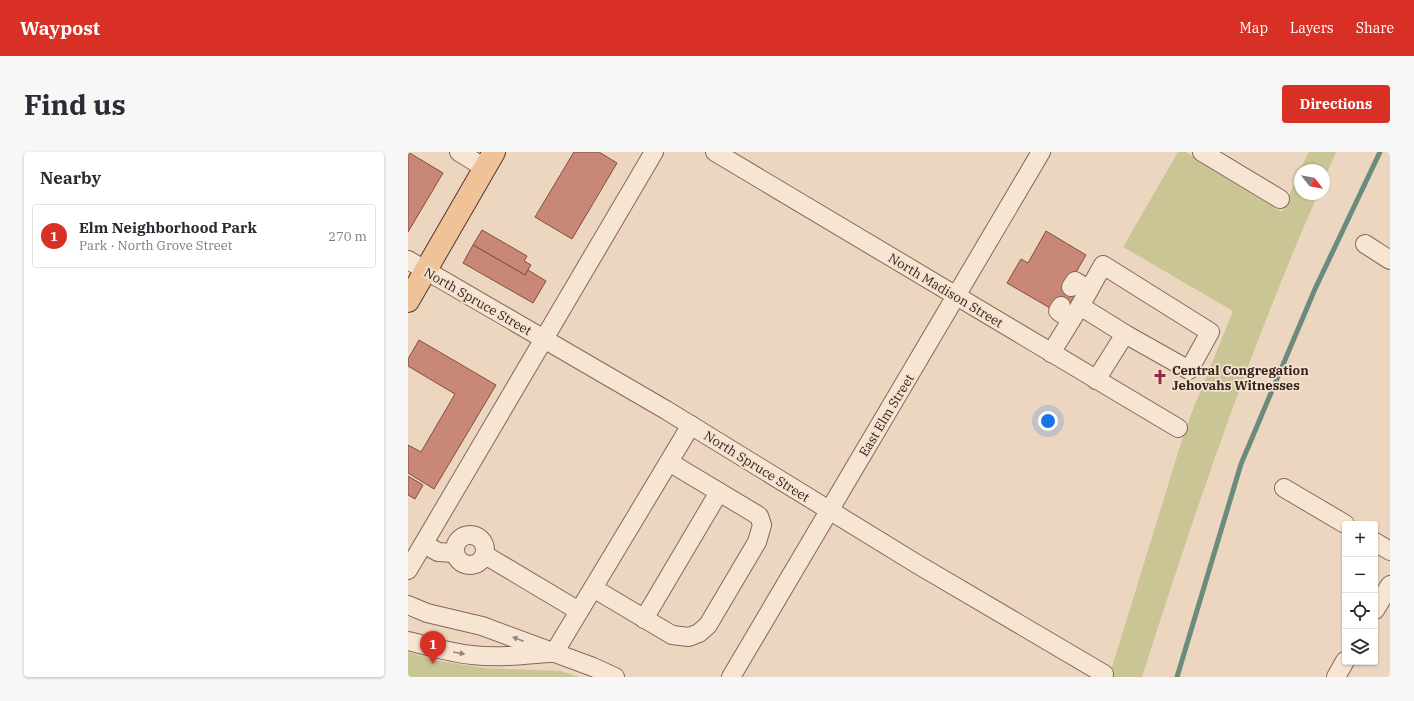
<!DOCTYPE html>
<meta charset="utf-8">
<style>
body{margin:0;font-family:"IBM Plex Serif",serif;background:#f7f7f7;color:#2b2b33}
.controls{position:absolute;right:12px;bottom:12px;display:grid;overflow:hidden;border-radius:4px;box-shadow:0 1px 3px #0004}
.controls button{width:36px;height:36px;display:grid;place-items:center;padding:0;border:0;border-bottom:1px solid #e1e1e2;background:#fff;color:#2b2b33;font:20px sans-serif}
.compass{position:absolute;left:886px;top:12px;width:36px;height:36px;border-radius:50%;background:#fff;box-shadow:0 1px 3px #0004;rotate:121deg}
.you{position:absolute;left:640px;top:269px;width:14px;height:14px;margin:-10px;border:3px solid #fff;border-radius:50%;background:#1a73e8;box-shadow:0 0 0 6px #1a73e833}
.badge{display:grid;place-items:center;width:26px;height:26px;border-radius:50%;background:#d93025;color:#fff;font-size:13px;font-weight:700}
.pin{position:absolute;translate:-50% -33px;filter:drop-shadow(0 1px 2px #0008)}
.pin::after{content:'';position:absolute;top:21px;width:14px;height:12px;background:inherit;clip-path:polygon(0 0,100% 0,50% 100%)}
.list{margin:0;padding:0;list-style:none}
h2{display:flex;justify-content:space-between;align-items:center;height:52px;margin:0;padding:0 16px;font-size:17px}
h2 small{font-size:13px;font-weight:400;color:#7c7c81}
.list li{display:grid;grid-template-columns:26px 1fr auto;gap:12px;align-items:center;box-sizing:border-box;height:64px;margin:0 8px 8px;padding:0 8px;border:1px solid #e1e1e2;border-radius:4px}
.list b{display:block;font-size:15px;white-space:nowrap}
.list p{margin:0;font-size:13px;white-space:nowrap;color:#7c7c81}
.list em{font-size:13px;font-style:normal;color:#7c7c81}
.icon{flex:none;width:22px;height:22px;fill:none;stroke:currentColor;stroke-width:2;stroke-linecap:round;stroke-linejoin:round}
.map{position:relative;flex:none;width:982px;height:525px;overflow:hidden;border-radius:4px}
header{display:flex;align-items:center;gap:24px;box-sizing:border-box;height:56px;padding:0 20px;background:#d93025;color:#fff}
header strong{font-size:19px}
nav{display:flex;gap:22px;margin-inline-start:auto;font-size:14px}
.intro{display:flex;align-items:center;justify-content:space-between;box-sizing:border-box;height:96px;padding:0 24px}
h1{margin:0;font-size:28px}
.button{padding:10px 18px;border-radius:4px;background:#d93025;color:#fff;font-size:14px;font-weight:700}
main{display:flex;gap:24px;padding:0 24px}
aside{flex:1;background:#fff;border-radius:4px;box-shadow:0 1px 3px #0004}
.map>svg:first-child{display:block}
.green{fill:#cac595}
.lines{fill:none;stroke-linecap:round;stroke-linejoin:round}
.stream{stroke:#6b8c7d;stroke-width:5}
.building{fill:#c98877;stroke:#834c3f}
.minor-casing{stroke:#856759;stroke-width:20}
.major-casing{stroke:#52372d;stroke-width:24}
.minor{stroke:#f7e5d3;stroke-width:18}
.major{stroke:#efc298;stroke-width:22}
.oneway{fill:#968478}
.labels{text-anchor:middle;stroke-width:3.5;stroke-linejoin:round;paint-order:stroke}
.street-label{font-size:13px;fill:#35231d;stroke:#f4e2d0}
.poi-label{font-size:13px;font-weight:bold;fill:#35231d;stroke:#f4e2d0;text-anchor:start}
</style>
<header>
<strong>Waypost</strong>
<nav><a>Map</a><a>Layers</a><a>Share</a></nav>
</header>
<div class="intro"><h1>Find us</h1><a class="button">Directions</a></div>
<main>
<aside>
<h2>Nearby<small></small></h2>
<ul class="list">
<li><span class="badge">1</span><div><b>Elm Neighborhood Park</b><p>Park · North Grove Street</p></div><em>270 m</em></li>
</ul>
</aside>
<div class="map">
<svg width="982" height="525" viewBox="0 0 982 525">
<rect width="100%" height="100%" fill="#ecd6c0"/>
<g class="green">
<path d="M 770,0 L 778,0 L 874,60 L 892,18 L 892,42 L 910,42 C 841,199 786,362 734,525 L 701,525 L 773,291 L 782,265 L 825,159 L 715,95 Z"/>
<path d="M 901,0 L 928,0 L 916,28 L 916,18 L 892,18 Z"/>
<path d="M 0,500 L 25,508 L 76,516 L 153,519 L 171,525 L 0,525 Z"/>
</g>
<g class="lines">
<path class="stream" d="M 769,525 L 833,312 L 907,137 L 972,0"/>
</g>
<g class="building">
<path d="M 0,0 L 35,21 L 0,80 Z"/>
<path d="M 166,0 L 191,0 L 209,11 L 164,87 L 127,65 Z"/>
<path d="M 74,78 L 119,104 L 116,109 L 123,113 L 117,123 L 65,93 Z"/>
<path d="M 638,79 L 678,103 L 660,134 L 670,139 L 659,157 L 646,150 L 642,156 L 599,131 L 613,107 L 620,111 Z"/>
<path d="M 65,93 L 117,123 L 120,118 L 138,129 L 125,151 L 55,111 Z"/>
<path d="M 11,188 L 88,233 L 26,337 L 0,321 L 0,293 L 13,300 L 47,242 L 0,214 L 0,207 Z"/>
<path d="M 0,324 L 15,333 L 7,347 L 0,343 Z"/>
</g>
<g class="lines">
<defs>
<g id="minor">
<path d="M 51,0 L 77,16"/>
<path d="M 307,0 L 770,276"/>
<path d="M 794,0 L 872,47"/>
<path d="M 957,92 L 982,108"/>
<path d="M 0,108 L 258,258 L 509,412 L 696,522"/>
<path d="M 663,135 L 667,129 L 681,138"/>
<path d="M 653,154 L 650,159 L 663,168"/>
<path d="M 672,154 L 695,113 L 802,180 L 781,218 L 717,182"/>
<path d="M 643,201 L 672,154 L 717,182 L 688,228"/>
<path d="M 876,336 L 937,372"/>
<circle cx="62" cy="398" r="15"/>
<path d="M 967,390 L 982,399"/>
<path d="M 16,392 L 30,400 L 47,401"/>
<path d="M 77,403 L 171,459"/>
<path d="M 0,418 L 246,0"/>
<path d="M 185,436 L 264,483 L 281,485 L 291,481 L 300,473 L 349,390 L 354,373 L 351,364 L 261,310"/>
<path d="M 0,453 L 19,461 L 74,474 L 185,515 L 207,525"/>
<path d="M 967,458 L 982,433"/>
<path d="M 236,467 L 311,340"/>
<path d="M 0,489 C 21,494 42,501 64,503 C 90,506 116,503 141,501"/>
<path d="M 146,501 L 283,273"/>
<path d="M 323,525 L 633,0"/>
<path d="M 928,525 L 937,509"/>
</g>
<path id="major" d="M 0,149 L 86,0"/>
</defs>
<use href="#minor" class="minor-casing"/>
<use href="#major" class="major-casing"/>
<use href="#minor" class="minor"/>
<use href="#major" class="major"/>
</g>
<defs><path id="oneway-solid" d="M-6-.8H1V-3.2L6.5 0L1 3.2V.8H-6Z"/></defs>
<g class="oneway">
<use href="#oneway-solid" transform="translate(110 487) rotate(-159)"/>
<use href="#oneway-solid" transform="translate(51 501) rotate(10)"/>
</g>
<defs>
<symbol id="church-bare" viewBox="-9 -9 18 18"><path d="M-1.2-6h2.4v3.5h3.3v2.4h-3.3V6h-2.4V-.1h-3.3v-2.4h3.3Z" fill="#922b41" stroke="#f4e2d0" stroke-width="2.5" paint-order="stroke"/></symbol>
</defs>
<g fill-rule="evenodd">
<use href="#church-bare" x="741" y="214" width="22" height="22"/>
</g>
<g class="labels">
<g class="street-label">
<text transform="translate(538 138) rotate(31)" y="5">North Madison Street</text>
<text transform="translate(70 149) rotate(30)" y="5">North Spruce Street</text>
<text transform="translate(478 263) rotate(-59)" y="5">East Elm Street</text>
<text transform="translate(349 314) rotate(32)" y="5">North Spruce Street</text>
</g>
<g class="poi-label">
<text x="764" y="223">Central Congregation<tspan x="764" dy="15">Jehovahs Witnesses</tspan></text>
</g>
</g>
</svg>
<div class="controls">
<button>+</button>
<button>−</button>
<button><svg class="icon" aria-label="locate" viewBox="0 0 24 24"><circle cx="12" cy="12" r="6"/><path d="M12 2v4M12 18v4M2 12h4M18 12h4"/></svg></button>
<button><svg class="icon" aria-label="layers" viewBox="0 0 24 24"><path d="M12 4l9 5-9 5-9-5zM3 14l9 5 9-5"/></svg></button>
</div>
<svg class="compass" viewBox="-18 -18 36 36"><path d="M0-13l5 13h-10z" fill="#e53935"/><path d="M0 13l5-13h-10z" fill="#7c7c81"/></svg>
<div class="you"></div>
<div class="pin badge" style="left:25px;top:512px">1</div>
</div>
</main>
